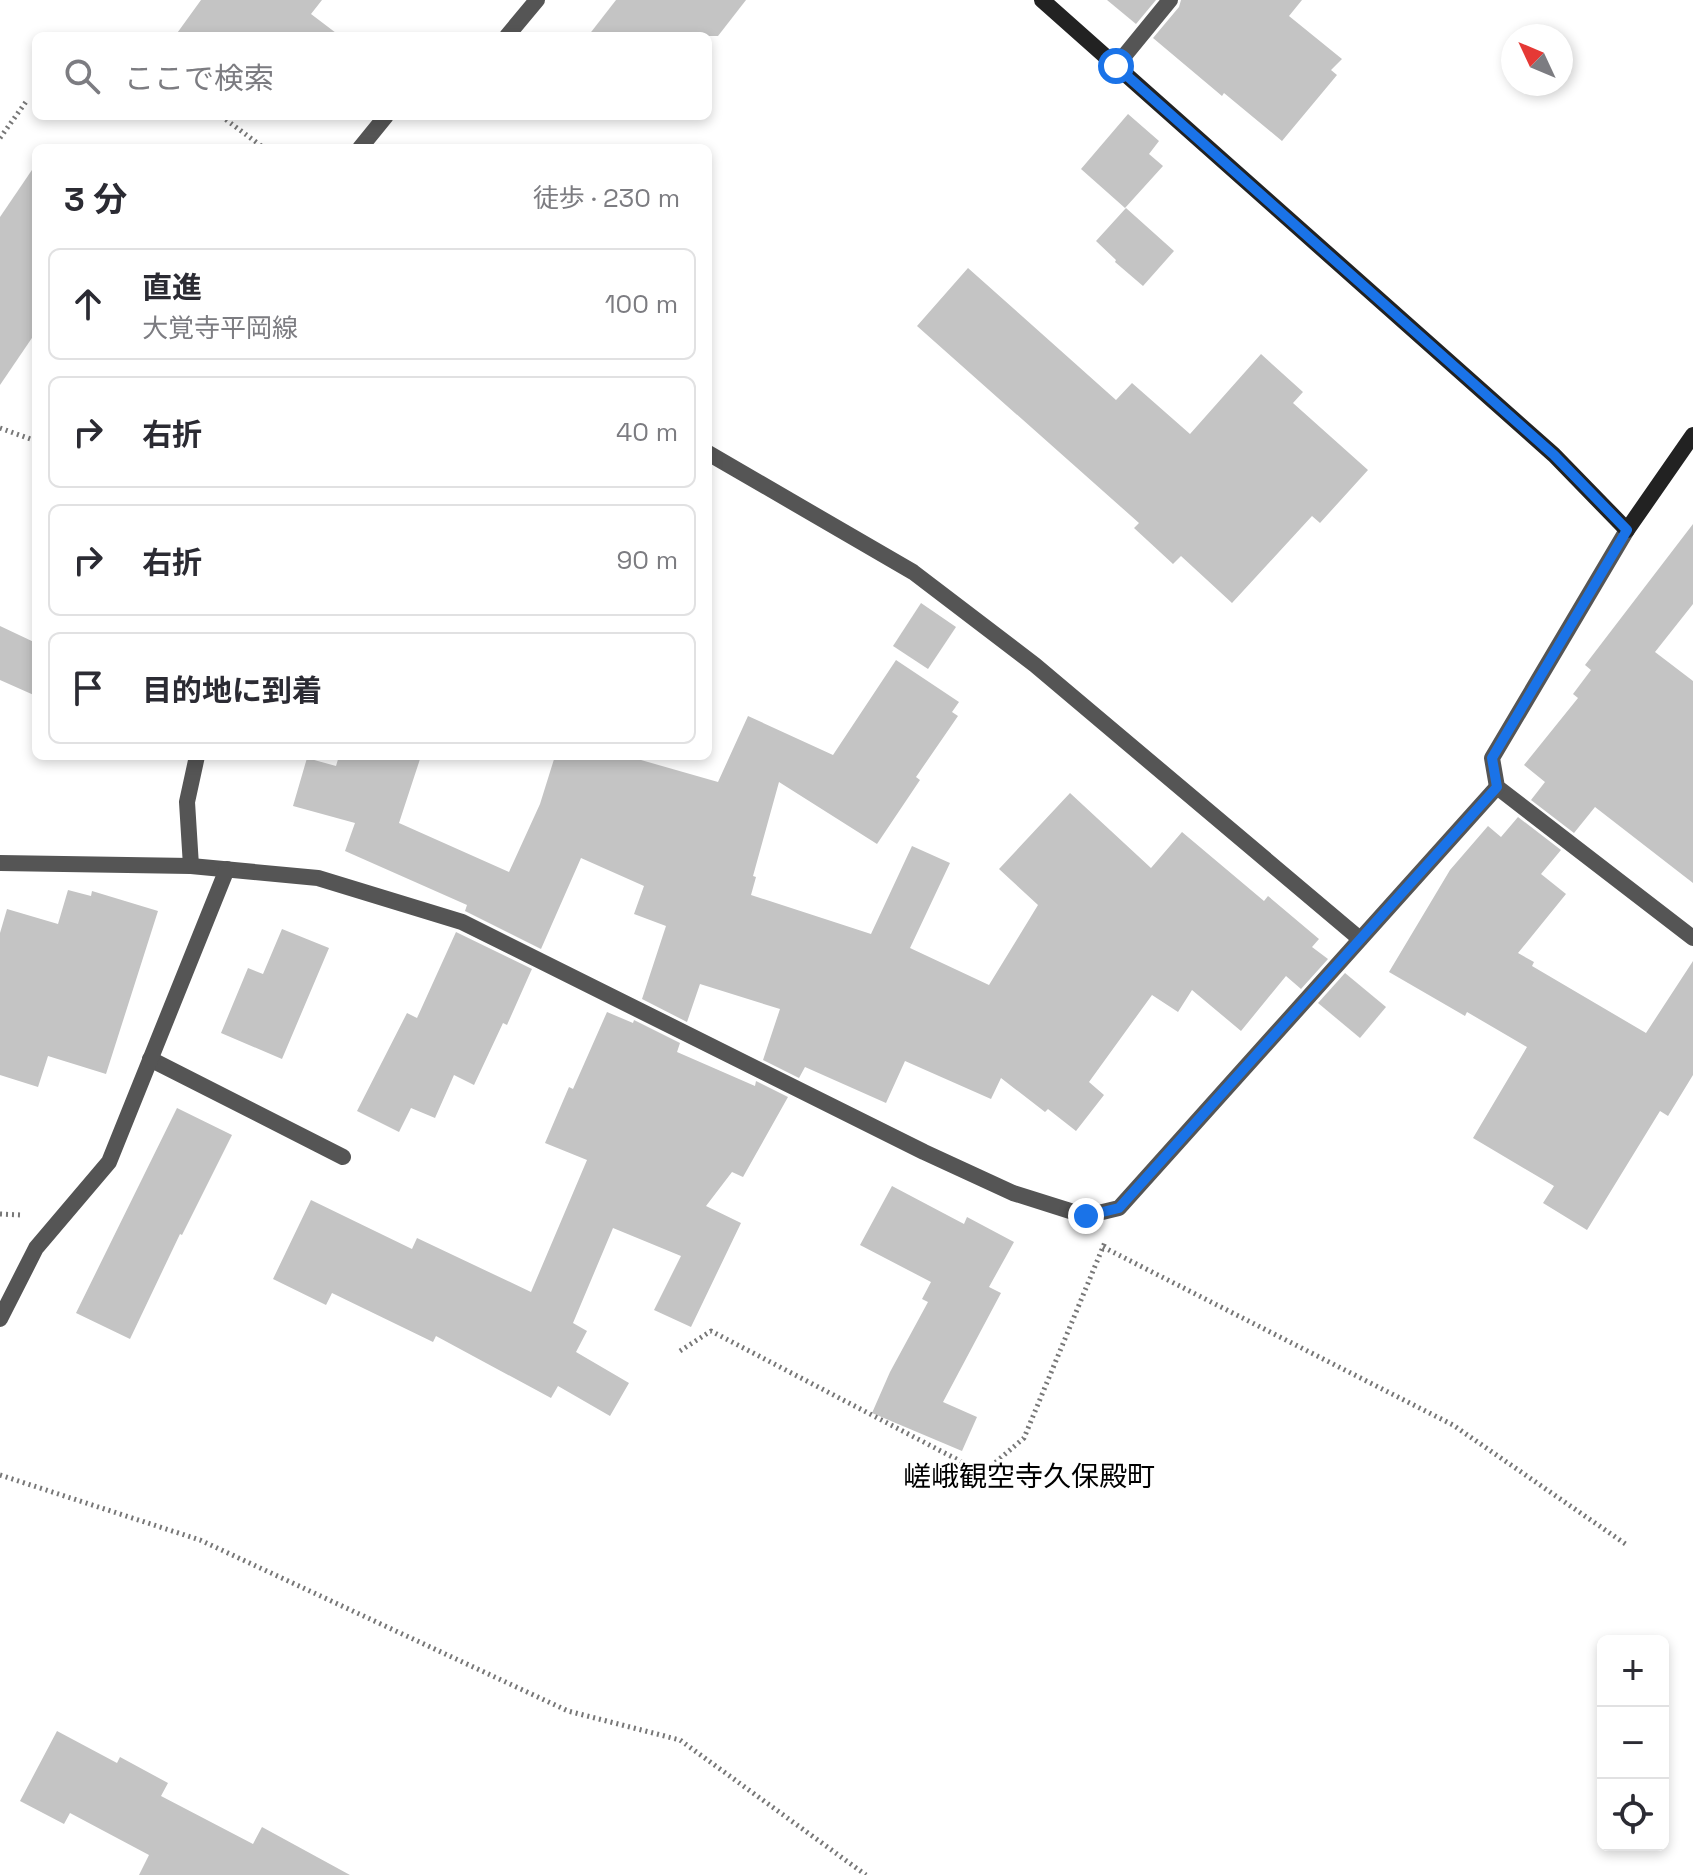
<!DOCTYPE html>
<html lang="ja">
<meta charset="utf-8">
<style>
body{margin:0;font-family:"Space Grotesk","Noto Sans JP",sans-serif;background:#f2f2f3;color:#2b2b33}
.controls{position:absolute;right:24px;bottom:24px;display:grid;overflow:hidden;border-radius:12px;box-shadow:0 4px 12px #0003}
.controls button{width:72px;height:72px;display:grid;place-items:center;padding:0;border:0;border-bottom:2px solid #e1e1e2;background:#fff;color:#2b2b33;font:40px sans-serif}
.compass{position:absolute;left:1501px;top:24px;width:72px;height:72px;border-radius:50%;background:#fff;box-shadow:0 4px 12px #0003;rotate:314deg}
.stop{position:absolute;width:24px;height:24px;margin:-18px;border:6px solid #1a73e8;border-radius:50%;background:#fff}
.stop.end{background:#1a73e8;border-color:#fff;box-shadow:0 2px 8px #0008}
.list{margin:0;padding:0;list-style:none}
h2{display:flex;justify-content:space-between;align-items:center;height:104px;margin:0;padding:0 32px;font-size:34px}
h2 small{font-size:26px;font-weight:400;color:#7c7c81}
.list li{display:grid;grid-template-columns:52px 1fr auto;gap:24px;align-items:center;box-sizing:border-box;height:112px;margin:0 16px 16px;padding:0 16px;border:2px solid #e1e1e2;border-radius:12px}
.list b{display:block;font-size:30px;white-space:nowrap}
.list p{margin:0;font-size:26px;white-space:nowrap;color:#7c7c81}
.list em{font-size:26px;font-style:normal;color:#7c7c81}
.icon{flex:none;width:44px;height:44px;fill:none;stroke:currentColor;stroke-width:2;stroke-linecap:round;stroke-linejoin:round}
.map{position:relative;flex:none;width:1693px;height:1875px;overflow:hidden}
.search{position:absolute;background:#fff;box-shadow:0 4px 12px #0003;left:32px;top:32px;width:680px;height:88px;display:flex;align-items:center;gap:20px;box-sizing:border-box;padding:0 28px;border-radius:12px;color:#7c7c81;font-size:30px}
.panel{position:absolute;background:#fff;box-shadow:0 4px 12px #0003;left:32px;top:144px;width:680px;height:616px;border-radius:12px}
.map>svg:first-child{display:block}
.building{fill:#c4c4c4}
.lines{fill:none;stroke-linecap:round;stroke-linejoin:round}
.path{stroke:#777;stroke-width:5;stroke-dasharray:2 4;stroke-linecap:butt}
.service{stroke:#555;stroke-width:16}
.minor{stroke:#555;stroke-width:16}
.secondary{stroke:#222;stroke-width:16}
.route{stroke:#1a73e8;stroke-width:10}
.labels{text-anchor:middle;stroke-width:7;stroke-linejoin:round;paint-order:stroke}
.neighbourhood-label{font-size:28px;fill:#000;stroke:#fff}
</style>
<div class="map">
<svg width="1693" height="1875" viewBox="0 0 1693 1875">
<rect width="100%" height="100%" fill="#fff"/>
<g class="building">
<path d="M 201,0 L 322,0 L 311,14 L 340,36 L 175,36 Z"/>
<path d="M 616,0 L 746,0 L 718,36 L 588,36 Z"/>
<path d="M 1107,0 L 1156,0 L 1136,24 Z"/>
<path d="M 1181,0 L 1302,0 L 1289,16 L 1342,59 L 1331,70 L 1337,75 L 1282,141 L 1224,93 L 1222,96 L 1153,38 L 1179,7 Z"/>
<path d="M 1128,114 L 1159,141 L 1149,154 L 1163,166 L 1125,208 L 1081,169 Z"/>
<path d="M 36,164 L 36,332 L 0,385 L 0,217 Z"/>
<path d="M 1126,208 L 1174,251 L 1143,286 L 1115,262 L 1116,260 L 1096,241 Z"/>
<path d="M 968,268 L 1116,400 L 1132,383 L 1190,434 L 1261,354 L 1303,392 L 1293,403 L 1368,470 L 1320,523 L 1312,516 L 1232,603 L 1181,556 L 1173,564 L 1134,528 L 1139,523 L 917,326 Z"/>
<path d="M 1693,524 L 1693,604 L 1655,652 L 1693,681 L 1693,883 L 1595,807 L 1574,833 L 1531,800 L 1545,782 L 1524,765 L 1578,698 L 1573,694 L 1591,670 L 1585,665 Z"/>
<path d="M 921,603 L 956,627 L 928,669 L 893,646 Z"/>
<path d="M 0,626 L 36,643 L 36,696 L 0,680 Z"/>
<path d="M 896,660 L 959,702 L 952,712 L 958,716 L 916,777 L 920,780 L 877,844 L 779,782 L 753,876 L 756,877 L 751,895 L 871,934 L 912,846 L 950,863 L 910,948 L 989,985 L 1038,905 L 999,869 L 1070,793 L 1151,868 L 1182,832 L 1264,901 L 1268,896 L 1319,939 L 1312,947 L 1328,959 L 1301,989 L 1286,976 L 1241,1031 L 1192,990 L 1178,1012 L 1152,995 L 1089,1082 L 1104,1095 L 1076,1131 L 1048,1109 L 1045,1112 L 1001,1078 L 991,1099 L 905,1061 L 886,1103 L 805,1067 L 799,1078 L 763,1060 L 780,1009 L 700,984 L 687,1022 L 642,999 L 666,926 L 634,914 L 644,886 L 581,858 L 541,949 L 465,911 L 467,905 L 345,851 L 355,823 L 293,806 L 307,758 L 336,766 L 339,756 L 421,756 L 399,823 L 509,872 L 540,804 L 555,756 L 627,756 L 718,782 L 748,716 L 833,755 Z"/>
<path d="M 1518,817 L 1561,850 L 1541,874 L 1566,894 L 1518,953 L 1534,962 L 1532,966 L 1646,1033 L 1693,961 L 1693,1075 L 1668,1116 L 1660,1111 L 1587,1230 L 1543,1203 L 1554,1186 L 1473,1138 L 1527,1047 L 1467,1012 L 1465,1016 L 1389,972 L 1450,870 L 1488,826 L 1501,837 Z"/>
<path d="M 68,890 L 91,896 L 92,891 L 158,911 L 106,1074 L 48,1056 L 38,1087 L 0,1075 L 0,933 L 7,909 L 58,924 Z"/>
<path d="M 282,929 L 329,948 L 282,1059 L 221,1033 L 248,968 L 263,974 Z"/>
<path d="M 456,932 L 532,969 L 531,971 L 507,1025 L 503,1023 L 474,1085 L 454,1075 L 435,1118 L 411,1108 L 399,1132 L 357,1111 L 407,1013 L 417,1018 Z"/>
<path d="M 1345,973 L 1386,1007 L 1360,1038 L 1318,1003 Z"/>
<path d="M 607,1012 L 633,1023 L 634,1020 L 680,1043 L 677,1052 L 755,1086 L 756,1081 L 788,1097 L 743,1177 L 732,1172 L 706,1206 L 741,1223 L 691,1327 L 654,1310 L 681,1256 L 613,1228 L 573,1323 L 587,1331 L 576,1352 L 629,1383 L 610,1416 L 558,1386 L 551,1398 L 436,1336 L 433,1342 L 332,1293 L 326,1305 L 273,1279 L 311,1200 L 412,1249 L 417,1238 L 531,1292 L 587,1160 L 545,1143 L 569,1087 L 573,1089 Z"/>
<path d="M 177,1108 L 232,1135 L 182,1235 L 180,1234 L 130,1339 L 76,1313 Z"/>
<path d="M 892,1186 L 964,1224 L 967,1217 L 1014,1242 L 989,1287 L 1001,1293 L 943,1402 L 977,1417 L 962,1451 L 872,1413 L 890,1372 L 928,1302 L 922,1299 L 931,1282 L 860,1245 Z"/>
<path d="M 57,1731 L 117,1763 L 120,1757 L 168,1783 L 161,1796 L 253,1844 L 262,1827 L 350,1875 L 139,1875 L 149,1855 L 70,1813 L 64,1824 L 20,1801 Z"/>
</g>
<g class="lines">
<g class="path">
<path d="M 221,116 L 264,148"/>
<path d="M 0,138 L 28,99"/>
<path d="M 0,428 L 36,441"/>
<path d="M 0,1214 L 21,1215"/>
<path d="M 1103,1247 L 1453,1425 L 1627,1545"/>
<path d="M 680,1351 L 711,1331 L 983,1473 L 1024,1438 L 1105,1242"/>
<path d="M 0,1475 L 200,1540 L 568,1711 L 680,1740 L 866,1875"/>
</g>
<g class="service">
<path d="M 507,36 L 537,0"/>
<path d="M 1116,66 L 1170,0"/>
<path d="M 360,148 L 386,116"/>
<path d="M 708,453 L 913,572 L 1035,665 L 1360,939"/>
<path d="M 191,866 L 187,802 L 197,756"/>
</g>
<g class="minor">
<path d="M 1627,530 L 1492,758 L 1497,787 L 1693,938"/>
<path d="M 0,863 L 191,866 L 318,878 L 462,922 L 924,1152 L 1013,1193 L 1086,1216 L 1119,1208 L 1497,787"/>
<path d="M 150,1059 L 343,1157"/>
<path d="M 0,1319 L 36,1248 L 109,1162 L 227,869"/>
</g>
<path class="secondary" d="M 1042,0 L 1554,455 L 1627,530 L 1693,435"/>
</g>
<g class="lines">
<path class="route" d="M 1086,1216 L 1119,1208 L 1497,787 L 1492,758 L 1627,530 L 1554,455 L 1116,66"/>
</g>
<g class="labels">
<g class="neighbourhood-label">
<text x="1029" y="1486">嵯峨観空寺久保殿町</text>
</g>
</g>
</svg>
<div class="controls">
<button>+</button>
<button>−</button>
<button><svg class="icon" aria-label="locate" viewBox="0 0 24 24"><circle cx="12" cy="12" r="6"/><path d="M12 2v4M12 18v4M2 12h4M18 12h4"/></svg></button>
</div>
<svg class="compass" viewBox="-18 -18 36 36"><path d="M0-13l5 13h-10z" fill="#e53935"/><path d="M0 13l5-13h-10z" fill="#7c7c81"/></svg>
<div class="stop" style="left:1116px;top:66px"></div>
<div class="stop end" style="left:1086px;top:1216px"></div>
<div class="search"><svg class="icon" aria-label="search" viewBox="0 0 24 24"><circle cx="10" cy="10" r="6"/><path d="M15 15l6 6"/></svg>ここで検索</div>
<section class="panel">
<h2>3 分<small>徒歩 · 230 m</small></h2>
<ul class="list">
<li><svg class="icon" aria-label="ahead" viewBox="0 0 24 24"><path d="M12 20V5M6 11l6-6 6 6"/></svg><div><b>直進</b><p>大覚寺平岡線</p></div><em>100 m</em></li>
<li><svg class="icon" aria-label="right" viewBox="0 0 24 24"><path d="M7 20v-9h11M14 6l5 5-5 5"/></svg><div><b>右折</b></div><em>40 m</em></li>
<li><svg class="icon" aria-label="right" viewBox="0 0 24 24"><path d="M7 20v-9h11M14 6l5 5-5 5"/></svg><div><b>右折</b></div><em>90 m</em></li>
<li><svg class="icon" aria-label="arrive" viewBox="0 0 24 24"><path d="M6 21V4h12l-3 4 3 4H6"/></svg><div><b>目的地に到着</b></div></li>
</ul>
</section>
</div>
